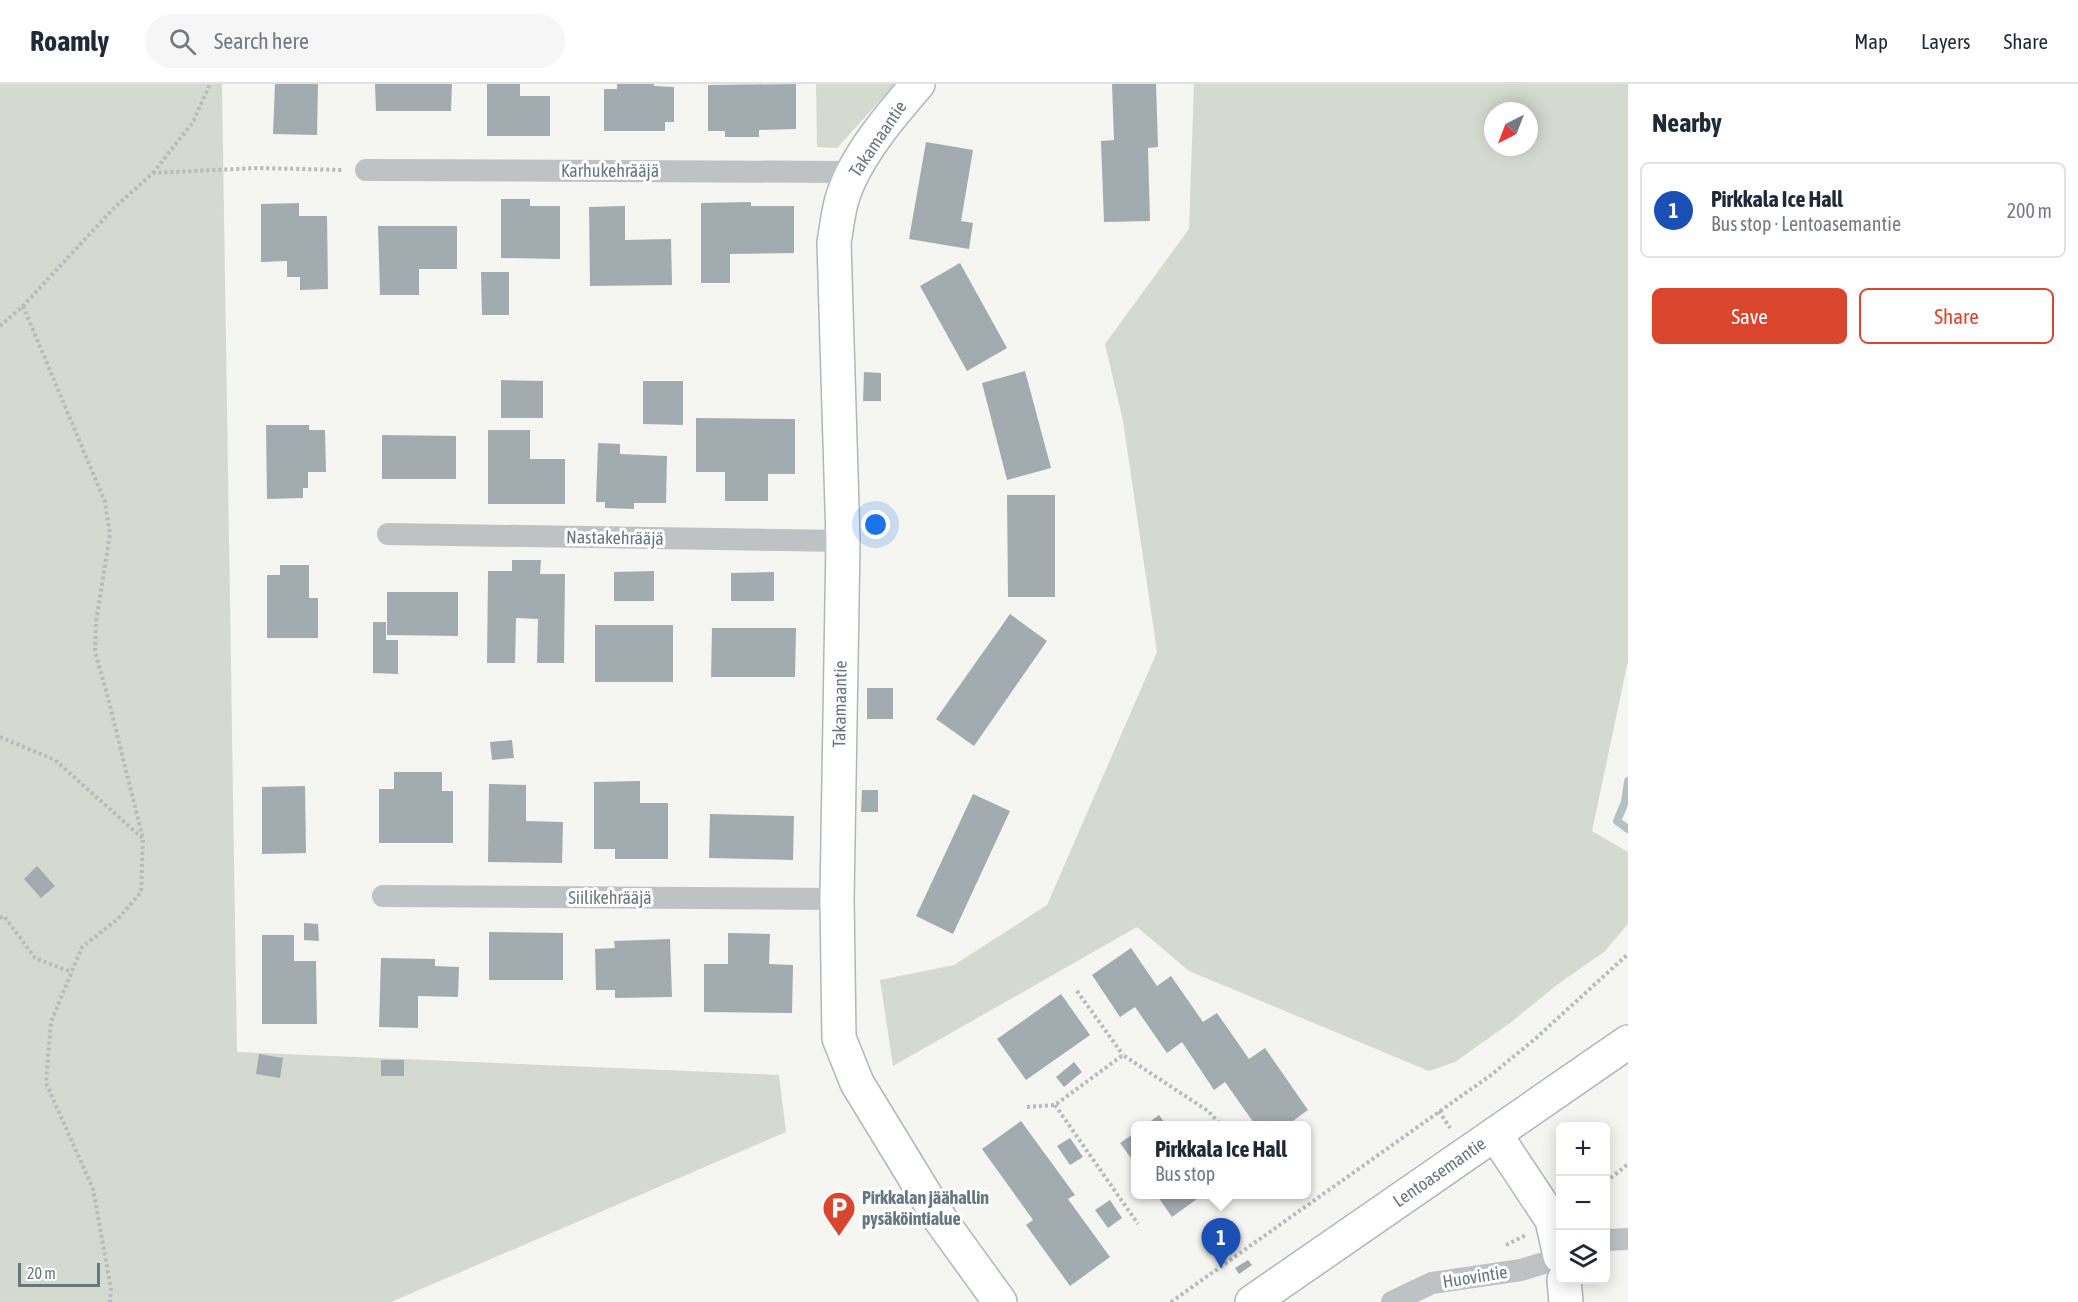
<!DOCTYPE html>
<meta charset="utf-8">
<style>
body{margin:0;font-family:"Asap Condensed",sans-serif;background:#f6f6f7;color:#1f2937}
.controls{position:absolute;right:18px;bottom:18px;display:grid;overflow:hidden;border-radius:9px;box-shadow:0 3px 15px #0003}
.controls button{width:54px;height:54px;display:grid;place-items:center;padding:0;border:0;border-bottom:2px solid #e0e1e3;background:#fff;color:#1f2937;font:30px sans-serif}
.compass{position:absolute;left:1484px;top:18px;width:54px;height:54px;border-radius:50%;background:#fff;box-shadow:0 3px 15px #0003;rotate:222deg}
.scale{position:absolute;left:18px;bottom:15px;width:82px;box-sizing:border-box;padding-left:6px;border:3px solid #667781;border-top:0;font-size:16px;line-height:21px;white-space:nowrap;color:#667781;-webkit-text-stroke:4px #fff;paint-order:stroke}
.you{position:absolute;left:876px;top:441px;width:21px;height:21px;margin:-15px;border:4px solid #fff;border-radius:50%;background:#1a73e8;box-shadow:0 0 0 9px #1a73e833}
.badge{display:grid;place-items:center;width:39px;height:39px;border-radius:50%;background:#d9462d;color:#fff;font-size:20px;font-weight:700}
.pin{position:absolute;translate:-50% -50px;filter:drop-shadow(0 2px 3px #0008)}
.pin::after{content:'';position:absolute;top:32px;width:21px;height:18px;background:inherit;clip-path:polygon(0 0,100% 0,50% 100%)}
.popup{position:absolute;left:1131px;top:1037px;width:180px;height:78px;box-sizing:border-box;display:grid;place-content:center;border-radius:9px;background:#fff;filter:drop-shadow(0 2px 4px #0005);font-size:20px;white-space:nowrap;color:#747a83}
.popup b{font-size:22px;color:#1f2937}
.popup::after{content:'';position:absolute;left:50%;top:100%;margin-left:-12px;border:12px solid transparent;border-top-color:#fff}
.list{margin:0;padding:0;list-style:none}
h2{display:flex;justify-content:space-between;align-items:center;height:78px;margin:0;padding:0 24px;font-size:26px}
h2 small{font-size:20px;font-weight:400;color:#747a83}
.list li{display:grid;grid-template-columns:39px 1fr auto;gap:18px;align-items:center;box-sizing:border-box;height:96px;margin:0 12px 12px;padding:0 12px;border:2px solid #e0e1e3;border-radius:9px}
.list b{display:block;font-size:22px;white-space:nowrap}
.list p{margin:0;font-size:20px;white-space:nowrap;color:#747a83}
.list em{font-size:20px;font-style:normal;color:#747a83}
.actions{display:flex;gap:12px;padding:18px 24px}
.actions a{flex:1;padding:14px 0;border:2px solid #d9462d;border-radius:9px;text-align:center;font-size:21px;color:#d9462d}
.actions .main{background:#d9462d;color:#fff}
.icon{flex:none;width:33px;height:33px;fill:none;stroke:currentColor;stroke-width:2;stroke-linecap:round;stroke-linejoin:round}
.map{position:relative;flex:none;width:1628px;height:1218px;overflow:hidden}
header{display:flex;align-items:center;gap:36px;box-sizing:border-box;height:84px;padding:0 30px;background:#fff;border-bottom:2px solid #e0e1e3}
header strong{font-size:28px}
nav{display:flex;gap:33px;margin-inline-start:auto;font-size:21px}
.search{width:420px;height:54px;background:#f6f6f7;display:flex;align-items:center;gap:15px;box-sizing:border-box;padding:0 21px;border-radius:33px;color:#747a83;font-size:22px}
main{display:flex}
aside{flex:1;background:#fff}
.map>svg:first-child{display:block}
.green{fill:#d5dad1;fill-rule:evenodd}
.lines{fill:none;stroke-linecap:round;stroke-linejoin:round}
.stream{stroke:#b3c1c4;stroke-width:8}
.building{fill:#a2acb0}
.secondary-casing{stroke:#b1b6ba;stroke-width:36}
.path{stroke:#b8bbbd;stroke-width:4;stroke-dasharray:3 3;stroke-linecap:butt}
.street{stroke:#bec2c5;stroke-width:22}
.secondary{stroke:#fff;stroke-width:33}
.labels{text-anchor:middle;stroke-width:6;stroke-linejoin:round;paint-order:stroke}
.street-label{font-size:18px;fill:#667781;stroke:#fff}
.poi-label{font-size:18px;font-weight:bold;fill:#667781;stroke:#fff;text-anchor:start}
</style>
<header>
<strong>Roamly</strong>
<div class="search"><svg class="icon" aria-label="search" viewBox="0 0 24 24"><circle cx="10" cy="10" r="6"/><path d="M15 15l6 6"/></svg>Search here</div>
<nav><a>Map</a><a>Layers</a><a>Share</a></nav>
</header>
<main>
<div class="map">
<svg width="1628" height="1218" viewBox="0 0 1628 1218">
<rect width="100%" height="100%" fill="#f5f5f1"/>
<g class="green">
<path d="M 0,0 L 222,0 L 237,968 L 779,991 L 786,1048 L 391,1218 L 0,1218 Z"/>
<path d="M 816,0 L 895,0 L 837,64 L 817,63 Z"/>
<path d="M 1194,0 L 1628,0 L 1628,577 L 1592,747 L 1628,768 L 1628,840 L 1604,868 L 1558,900 L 1510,939 L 1455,978 L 1429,987 L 1189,887 L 1137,843 L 893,982 L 880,896 L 954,881 L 1047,821 L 1157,568 L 1123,337 L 1105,260 L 1189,145 ZM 1493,27 L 1529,27 L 1529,63 L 1493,63 Z"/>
</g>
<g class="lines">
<path class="stream" d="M 1628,697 L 1625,718 L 1617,737 L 1628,745"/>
</g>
<g class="building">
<path d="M 275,0 L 318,0 L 317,51 L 273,50 Z"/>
<path d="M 375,0 L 452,0 L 451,27 L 376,27 Z"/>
<path d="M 487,0 L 520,0 L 520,12 L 550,12 L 550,52 L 487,52 Z"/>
<path d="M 617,0 L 654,0 L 654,2 L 674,3 L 674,38 L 665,38 L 665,47 L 604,47 L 604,5 L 617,5 Z"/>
<path d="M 796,0 L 796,45 L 759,46 L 759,53 L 725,53 L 725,47 L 708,47 L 708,1 Z"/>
<path d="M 1112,0 L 1156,0 L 1158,63 L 1148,64 L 1150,137 L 1104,138 L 1101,57 L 1114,56 Z"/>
<path d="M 926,58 L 973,66 L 961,137 L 973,139 L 969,165 L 909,155 Z"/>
<path d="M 501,115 L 530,115 L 530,122 L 560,122 L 560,175 L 501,174 Z"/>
<path d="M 751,118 L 751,122 L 794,122 L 794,169 L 730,170 L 730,199 L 701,199 L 701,119 Z"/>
<path d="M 299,119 L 299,132 L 327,132 L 328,205 L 300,206 L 300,193 L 287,193 L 287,177 L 261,178 L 261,120 Z"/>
<path d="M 625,122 L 625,156 L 671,155 L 672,201 L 590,202 L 589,123 Z"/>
<path d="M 378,142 L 457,142 L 457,185 L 419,185 L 419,211 L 380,211 Z"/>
<path d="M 960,179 L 1007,264 L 967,287 L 920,202 Z"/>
<path d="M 481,188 L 509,188 L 509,231 L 482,231 Z"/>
<path d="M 1025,287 L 1051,384 L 1007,396 L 982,299 Z"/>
<path d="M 864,288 L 881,289 L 881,317 L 863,317 Z"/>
<path d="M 501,296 L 543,297 L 543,334 L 501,334 Z"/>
<path d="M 643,297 L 683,297 L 683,341 L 643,340 Z"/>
<path d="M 696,334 L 795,335 L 795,390 L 768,390 L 768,417 L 725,417 L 725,388 L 696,388 Z"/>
<path d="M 266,341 L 309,341 L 309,346 L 325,346 L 326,388 L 308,388 L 308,404 L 303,404 L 303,414 L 267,415 Z"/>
<path d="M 488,346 L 530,346 L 530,375 L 565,375 L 565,420 L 488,420 Z"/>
<path d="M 382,351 L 456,352 L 456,395 L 382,395 Z"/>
<path d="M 598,359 L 620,360 L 620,370 L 667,372 L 666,419 L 634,419 L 634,425 L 605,424 L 605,418 L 596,418 Z"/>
<path d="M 1007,411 L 1055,411 L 1055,513 L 1008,513 Z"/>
<path d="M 512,476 L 541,476 L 540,490 L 565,490 L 564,579 L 537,579 L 538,535 L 516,534 L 515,579 L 487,579 L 488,487 L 512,487 Z"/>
<path d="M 280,481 L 309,481 L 309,514 L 318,514 L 318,554 L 267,554 L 267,491 L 280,491 Z"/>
<path d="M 654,487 L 654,517 L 614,517 L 614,488 Z"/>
<path d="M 774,488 L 774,517 L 731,517 L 731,489 Z"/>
<path d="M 387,508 L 458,508 L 458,552 L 387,551 Z"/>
<path d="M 1010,530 L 1047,557 L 974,662 L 936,635 Z"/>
<path d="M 373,538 L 386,538 L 386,556 L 398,556 L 398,590 L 373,589 Z"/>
<rect x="595" y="541" width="78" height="57"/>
<path d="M 712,544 L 796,544 L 795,593 L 711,593 Z"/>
<rect x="867" y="604" width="26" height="31"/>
<path d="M 512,656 L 514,674 L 492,676 L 490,658 Z"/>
<path d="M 394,688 L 442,688 L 442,707 L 453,707 L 453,759 L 379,759 L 379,705 L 394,705 Z"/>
<path d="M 640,697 L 640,719 L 668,719 L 668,775 L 615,775 L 615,765 L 594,765 L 594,698 Z"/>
<path d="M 489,700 L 526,701 L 526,737 L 563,738 L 562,779 L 488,778 Z"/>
<path d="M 305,702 L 306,769 L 262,770 L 262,703 Z"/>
<path d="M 862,706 L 878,706 L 878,728 L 861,728 Z"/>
<path d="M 973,710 L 1010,727 L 953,850 L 916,832 Z"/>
<path d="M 710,730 L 794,732 L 793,776 L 709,774 Z"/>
<path d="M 37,782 L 55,802 L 41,814 L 24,795 Z"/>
<path d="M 304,839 L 318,840 L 319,857 L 304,856 Z"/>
<path d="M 489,848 L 563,849 L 563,896 L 489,896 Z"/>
<path d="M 728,849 L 770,850 L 769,880 L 793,881 L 792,929 L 704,928 L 704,880 L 728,880 Z"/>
<path d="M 262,851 L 294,851 L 294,877 L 316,877 L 317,940 L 262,940 Z"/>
<path d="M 670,855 L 672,913 L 615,914 L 615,906 L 596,906 L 595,865 L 615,864 L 614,857 Z"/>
<path d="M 1131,864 L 1157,902 L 1171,892 L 1203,938 L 1217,929 L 1249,975 L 1265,964 L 1308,1026 L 1286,1042 L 1256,1042 L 1225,998 L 1214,1006 L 1182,958 L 1167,969 L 1135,923 L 1120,933 L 1092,891 Z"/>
<path d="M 381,874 L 435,875 L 435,882 L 459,883 L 458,913 L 418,912 L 418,944 L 379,943 Z"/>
<path d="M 1061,910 L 1090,951 L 1026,996 L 997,955 Z"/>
<path d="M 259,970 L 283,974 L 280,994 L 256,990 Z"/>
<rect x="381" y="976" width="23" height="16"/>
<path d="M 1074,978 L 1082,988 L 1064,1003 L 1056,993 Z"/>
<path d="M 1159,1031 L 1167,1042 L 1144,1042 Z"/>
<path d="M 1021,1037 L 1075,1111 L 1068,1115 L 1110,1173 L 1070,1202 L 1026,1141 L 1033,1136 L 982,1065 Z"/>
<path d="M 1136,1048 L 1136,1081 L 1120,1059 Z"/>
<path d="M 1070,1054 L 1083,1073 L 1070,1081 L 1057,1062 Z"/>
<path d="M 1156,1110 L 1204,1110 L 1172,1133 Z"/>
<path d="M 1110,1116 L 1122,1134 L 1108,1144 L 1095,1126 Z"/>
<path d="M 1248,1176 L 1252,1181 L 1239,1190 L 1235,1184 Z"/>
</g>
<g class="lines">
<defs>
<g id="secondary">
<path d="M 918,0 C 891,31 856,72 843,112 C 838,126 837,143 834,158 L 843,457 L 837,815 L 839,954 L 857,999 L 940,1135 L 1000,1218"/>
<path d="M 1495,1050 L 1552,1136 L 1560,1172"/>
<path d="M 1564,1196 L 1566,1218"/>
<path id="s1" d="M 1252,1218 L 1628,958"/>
</g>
</defs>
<use href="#secondary" class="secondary-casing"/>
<g class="path">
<path d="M 153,89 L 193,38 L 210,0"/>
<path d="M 23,222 L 105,418 L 110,450 L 96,538 L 95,568 L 106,606 L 143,755 L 141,808 L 118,835 L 82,863 L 51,938 L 46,999 L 93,1105 L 111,1205 L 110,1218"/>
<path d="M 0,242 L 23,222 L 114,124 L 153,89 L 257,84 L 343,86"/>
<path d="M 0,653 L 55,676 L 142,754"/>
<path d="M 0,834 L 4,832 L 35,874 L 71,888"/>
<path d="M 1077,907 L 1123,971"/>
<path d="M 1055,1021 L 1138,1140"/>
<path d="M 1027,1023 L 1055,1021 L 1123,971 L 1208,1027 L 1222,1042"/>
<path d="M 1439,1027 L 1450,1044"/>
<path d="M 1606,1098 L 1628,1080"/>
<path d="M 1506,1161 L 1526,1151"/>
<path d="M 1171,1218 L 1491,991 L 1535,955 L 1628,870"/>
</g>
<g class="street">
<path d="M 366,86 L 854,88"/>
<path d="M 388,450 L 843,457"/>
<path d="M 383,812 L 837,815"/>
<path d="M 1606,1156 L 1628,1155"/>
<path d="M 1392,1218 L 1432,1199 L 1521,1186 L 1560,1174"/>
</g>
<use href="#secondary" class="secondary"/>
</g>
<defs>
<symbol id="parking-pin" viewBox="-11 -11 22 30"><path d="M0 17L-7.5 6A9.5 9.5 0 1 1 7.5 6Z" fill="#d9462d" stroke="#fff"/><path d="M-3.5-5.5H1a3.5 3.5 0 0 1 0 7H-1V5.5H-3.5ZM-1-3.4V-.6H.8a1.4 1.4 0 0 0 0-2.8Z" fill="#fff"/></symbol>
</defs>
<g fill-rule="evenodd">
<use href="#parking-pin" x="820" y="1105" width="38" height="52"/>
</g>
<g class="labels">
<g class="street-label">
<text transform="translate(878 55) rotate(-56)" y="6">Takamaantie</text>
<text x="610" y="93">Karhukehrääjä</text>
<text transform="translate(615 454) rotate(1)" y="6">Nastakehrääjä</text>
<text transform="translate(840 620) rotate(-89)" y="6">Takamaantie</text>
<text x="610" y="820">Siilikehrääjä</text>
<text dy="6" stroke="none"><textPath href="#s1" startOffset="228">Lentoasemantie</textPath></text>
<text transform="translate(1475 1193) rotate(-9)" y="6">Huovintie</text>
</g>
<g class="poi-label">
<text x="862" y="1120">Pirkkalan jäähallin<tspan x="862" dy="21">pysäköintialue</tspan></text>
</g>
</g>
</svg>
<div class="controls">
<button>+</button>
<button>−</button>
<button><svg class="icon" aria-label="layers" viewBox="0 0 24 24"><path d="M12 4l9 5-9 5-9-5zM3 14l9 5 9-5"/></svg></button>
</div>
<svg class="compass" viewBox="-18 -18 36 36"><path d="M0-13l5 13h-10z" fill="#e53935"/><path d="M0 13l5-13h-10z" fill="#747a83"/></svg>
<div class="scale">20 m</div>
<div class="you"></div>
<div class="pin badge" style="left:1221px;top:1184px;background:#1a4fb4">1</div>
<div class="popup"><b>Pirkkala Ice Hall</b>Bus stop</div>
</div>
<aside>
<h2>Nearby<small></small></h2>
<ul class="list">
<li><span class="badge" style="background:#1a4fb4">1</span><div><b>Pirkkala Ice Hall</b><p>Bus stop · Lentoasemantie</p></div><em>200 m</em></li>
</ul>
<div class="actions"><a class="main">Save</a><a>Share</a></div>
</aside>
</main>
